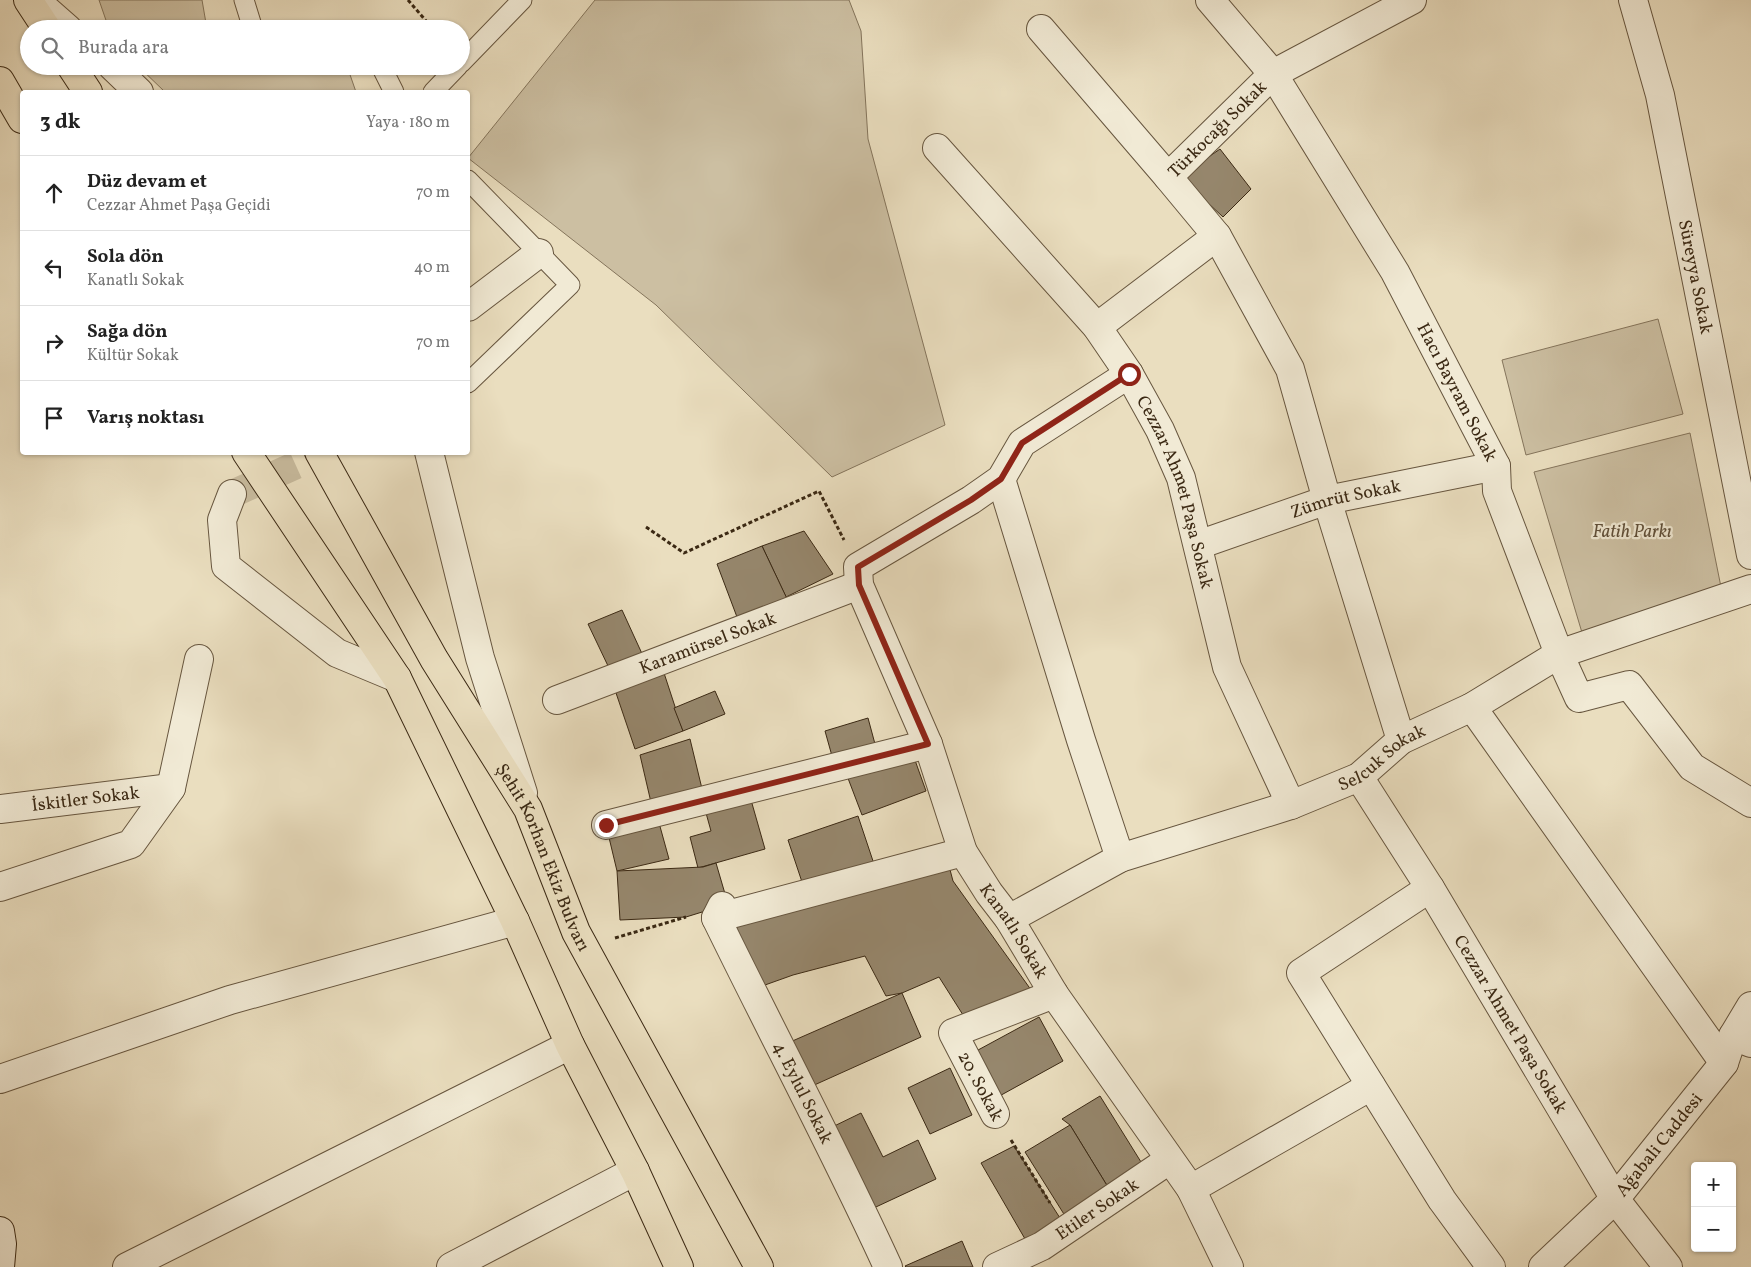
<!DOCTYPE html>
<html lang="tr">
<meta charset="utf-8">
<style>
body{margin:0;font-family:Vollkorn,serif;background:#f6f6f6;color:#222}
.controls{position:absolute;right:15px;bottom:15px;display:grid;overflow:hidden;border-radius:5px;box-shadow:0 1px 4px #0004}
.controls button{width:45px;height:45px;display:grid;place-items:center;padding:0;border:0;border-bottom:1px solid #e0e0e0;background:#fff;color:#222;font:25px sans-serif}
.stop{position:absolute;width:15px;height:15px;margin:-11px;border:4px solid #8f2418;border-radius:50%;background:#fff}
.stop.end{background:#8f2418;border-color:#fff;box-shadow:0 1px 5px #0008}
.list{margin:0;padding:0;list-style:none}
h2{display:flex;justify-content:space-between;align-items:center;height:65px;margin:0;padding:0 20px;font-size:21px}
h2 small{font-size:16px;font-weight:400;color:#767676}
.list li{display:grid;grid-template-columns:32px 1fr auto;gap:15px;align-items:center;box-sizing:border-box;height:75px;padding:0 20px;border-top:1px solid #e0e0e0}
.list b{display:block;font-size:19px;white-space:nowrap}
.list p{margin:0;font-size:16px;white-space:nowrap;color:#767676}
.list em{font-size:16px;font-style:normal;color:#767676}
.icon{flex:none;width:28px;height:28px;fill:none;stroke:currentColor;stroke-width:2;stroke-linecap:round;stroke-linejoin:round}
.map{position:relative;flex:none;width:1751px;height:1267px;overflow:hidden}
.search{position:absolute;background:#fff;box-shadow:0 1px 4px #0004;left:20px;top:20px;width:450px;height:55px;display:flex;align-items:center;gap:12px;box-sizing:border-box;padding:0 18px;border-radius:28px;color:#767676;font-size:19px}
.panel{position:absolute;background:#fff;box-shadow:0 1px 4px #0004;left:20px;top:90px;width:450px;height:365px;border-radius:5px}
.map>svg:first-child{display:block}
.green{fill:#ccbfa2;stroke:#84745b}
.building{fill:#96876d;stroke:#3b2914}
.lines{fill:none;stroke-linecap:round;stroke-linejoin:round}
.minor-tunnel{stroke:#c7ba9d;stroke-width:28;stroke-dasharray:28 14;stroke-linecap:butt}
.service-casing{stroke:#67563f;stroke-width:21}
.minor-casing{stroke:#67563f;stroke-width:30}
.tertiary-casing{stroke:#67563f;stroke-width:30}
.secondary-casing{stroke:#3b2914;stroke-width:30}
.primary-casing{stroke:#3b2914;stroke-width:30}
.path{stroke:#3b2914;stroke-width:3;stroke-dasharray:4 2.5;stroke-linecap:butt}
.service{stroke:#f1ead5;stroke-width:19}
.minor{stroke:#f1ead5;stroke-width:28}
.tertiary{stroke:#f1ead5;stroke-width:28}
.secondary{stroke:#f1ead5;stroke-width:28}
.primary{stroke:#eadebf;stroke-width:28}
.route{stroke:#8f2418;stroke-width:6}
.labels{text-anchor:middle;stroke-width:4.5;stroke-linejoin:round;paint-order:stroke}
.street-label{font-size:18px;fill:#3b2914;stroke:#f1ead5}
.park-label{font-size:18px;font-style:italic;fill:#5f4e38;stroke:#f1ead5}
</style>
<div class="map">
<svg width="1751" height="1267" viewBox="0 0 1751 1267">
<rect width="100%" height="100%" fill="#eadebf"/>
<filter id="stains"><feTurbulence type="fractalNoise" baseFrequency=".004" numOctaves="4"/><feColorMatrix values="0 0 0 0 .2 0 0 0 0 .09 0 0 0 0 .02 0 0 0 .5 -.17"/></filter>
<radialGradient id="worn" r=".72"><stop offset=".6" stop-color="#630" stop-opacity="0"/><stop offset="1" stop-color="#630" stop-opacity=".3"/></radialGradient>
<g class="green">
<path d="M 99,0 L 202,0 L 207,29 L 109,29 Z"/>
<path d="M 595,0 L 849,0 L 861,31 L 868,139 L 945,425 L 832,477 L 656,305 L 468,158 Z"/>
<path d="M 138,66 L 347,66 L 356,92 L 165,92 Z"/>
<path d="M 1658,319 L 1683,414 L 1526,455 L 1502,360 Z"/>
<path d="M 1690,433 L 1721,587 L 1583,636 L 1534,472 Z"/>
</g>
<g class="building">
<path d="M 1220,149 L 1251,189 L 1223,217 L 1180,177 Z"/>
<path d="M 804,531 L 833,574 L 786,597 L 762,546 Z"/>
<path d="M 762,546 L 790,605 L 740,625 L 717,564 Z"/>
<path d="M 622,610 L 644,658 L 609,668 L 588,624 Z"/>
<path d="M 664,673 L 683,731 L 635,749 L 615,690 Z"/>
<path d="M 715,691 L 725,714 L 683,731 L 674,708 Z"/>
<path d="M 868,718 L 875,744 L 832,756 L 825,731 Z"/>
<path d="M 690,739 L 704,797 L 653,811 L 640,755 Z"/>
<path d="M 911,749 L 926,791 L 862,815 L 846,773 Z"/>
<path d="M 751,800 L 765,849 L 698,868 L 690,837 L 711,831 L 706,813 Z"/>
<path d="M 656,812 L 669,859 L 617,871 L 606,825 Z"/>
<path d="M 858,816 L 875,867 L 805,891 L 788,840 Z"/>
<path d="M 716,863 L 728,904 L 686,917 L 620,920 L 617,871 L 703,867 Z"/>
<path d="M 949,866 L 953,881 L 1034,994 L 970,1026 L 939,977 L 902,993 L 886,996 L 865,956 L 793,975 L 751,990 L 727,922 Z"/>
<path d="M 902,993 L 921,1037 L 801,1091 L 781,1046 Z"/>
<path d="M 1039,1017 L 1063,1061 L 994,1099 L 967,1056 Z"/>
<path d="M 950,1068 L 972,1115 L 930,1134 L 908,1088 Z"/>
<path d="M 1100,1096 L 1146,1170 L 1111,1192 L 1070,1125 L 1062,1119 Z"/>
<path d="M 861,1113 L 883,1157 L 918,1140 L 936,1179 L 863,1213 L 824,1131 Z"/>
<path d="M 1070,1125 L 1111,1192 L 1067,1219 L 1025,1152 Z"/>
<path d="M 1014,1146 L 1067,1229 L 1032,1251 L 981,1163 Z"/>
<path d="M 962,1241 L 973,1267 L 906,1267 L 905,1266 Z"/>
</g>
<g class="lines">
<path class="minor-tunnel" d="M 232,494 L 325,452"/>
<defs>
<g id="service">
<path d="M 244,0 L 253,29"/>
<path d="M 461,63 L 522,0"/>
<path d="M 381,66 L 394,92"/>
<path d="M 433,92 L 458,66"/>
<path d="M 468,180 L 570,285 L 468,383"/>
</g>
<g id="minor">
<path d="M 35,0 L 68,29"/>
<path id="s1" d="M 1210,0 L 1273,74 L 1395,272 L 1496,466 L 1497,491 L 1559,654 L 1579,698 L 1629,685 L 1692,767 L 1751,803"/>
<path id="s2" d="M 1633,0 L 1660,95 L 1751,555"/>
<path d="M 1041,29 L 1168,177"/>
<path d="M 112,66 L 139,92"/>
<path id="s3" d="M 937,148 L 1097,327 L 1129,374 L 1160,430 L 1181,478 L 1227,667 L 1291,805"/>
<path d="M 1217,236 L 1290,369 L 1327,500 L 1401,740"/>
<path d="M 468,307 L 539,253"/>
<path id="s4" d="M 1097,327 L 1217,236 L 1168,177 L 1273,74 L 1412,0"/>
<path id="s5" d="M 1129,374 L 1022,443 L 1001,479 L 971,500 L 858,567 L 859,585 L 928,744 L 963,852 L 989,893 L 1009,919 L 1054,994 L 1191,1189 L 1229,1267"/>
<path d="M 429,452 L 480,658 L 523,793"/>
<path d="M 1001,479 L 1081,740 L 1120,858"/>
<path d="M 232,494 L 222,520 L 226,566 L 337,653 L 397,678"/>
<path id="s6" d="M 1198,545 L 1327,500 L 1496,466"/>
<path id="s7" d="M 557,700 L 859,585"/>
<path d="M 1472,707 L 1724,1063"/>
<path id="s8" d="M 1359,777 L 1430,888 L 1615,1199 L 1668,1267"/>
<path id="s9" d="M 0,809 L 171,788"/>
<path d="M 606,825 L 928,744"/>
<path d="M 0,887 L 131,844 L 171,788 L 199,659"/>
<path d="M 1430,888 L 1301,973 L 1442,1200 L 1491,1267"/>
<path d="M 722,906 L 716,918 L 963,852"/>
<path id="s10" d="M 716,918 C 773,1035 834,1149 888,1267"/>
<path id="s11" d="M 1009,919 L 1120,858 L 1291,805 L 1359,777 L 1401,740 L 1472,707 L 1559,654 L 1751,589"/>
<path d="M 1733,1036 L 1751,1043"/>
<path d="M 0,1079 L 230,1000 L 515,921"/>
<path d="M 995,1114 L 953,1033 L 1054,994"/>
<path d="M 1191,1189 L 1371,1086"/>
<path d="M 127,1267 L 570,1045"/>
<path d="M 451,1267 L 635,1171"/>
<path id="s12" d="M 997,1267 L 1042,1246 L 1169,1160"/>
</g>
<g id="tertiary">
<path id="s13" d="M 1543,1267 L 1615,1199 L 1724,1063 L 1733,1036 L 1751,1006"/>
</g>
<path id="secondary" d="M 0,1231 L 2,1244 L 0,1267"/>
<g id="primary">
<path d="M 28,0 L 47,29"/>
<path d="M 71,66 L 88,92"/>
<path d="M 0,81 L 22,119"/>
<path d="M 246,452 L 397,678 L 515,921 L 570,1045 L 635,1171 L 679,1267"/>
<path id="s14" d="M 319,452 L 434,659 L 528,809 L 576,932 L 759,1267"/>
</g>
</defs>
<use href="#service" class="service-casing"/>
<use href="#minor" class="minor-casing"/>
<use href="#tertiary" class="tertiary-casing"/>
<use href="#secondary" class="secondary-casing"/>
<use href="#primary" class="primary-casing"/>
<g class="path">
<path d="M 408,0 L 433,29"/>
<path d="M 646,527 L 684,553 L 819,491 L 844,540"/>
<path d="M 615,938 L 686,917"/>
<path d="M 1011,1140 L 1050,1203"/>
</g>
<use href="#service" class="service"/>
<use href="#minor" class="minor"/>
<use href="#tertiary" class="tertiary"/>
<use href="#secondary" class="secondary"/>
<use href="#primary" class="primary"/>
</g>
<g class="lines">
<path class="route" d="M 606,825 L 928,744 L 859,585 L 858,567 L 971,500 L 1001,479 L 1022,443 L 1129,374"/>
</g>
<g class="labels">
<g class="street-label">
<text dy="6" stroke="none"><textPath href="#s4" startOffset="296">Türkocağı Sokak</textPath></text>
<text dy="6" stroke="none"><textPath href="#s2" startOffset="284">Süreyya Sokak</textPath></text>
<text dy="6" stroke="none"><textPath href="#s1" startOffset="465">Hacı Bayram Sokak</textPath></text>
<text dy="6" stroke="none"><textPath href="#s3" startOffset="425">Cezzar Ahmet Paşa Sokak</textPath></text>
<text dy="6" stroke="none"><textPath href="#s6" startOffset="155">Zümrüt Sokak</textPath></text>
<text dy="6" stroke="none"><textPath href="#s7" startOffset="161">Karamürsel Sokak</textPath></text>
<text dy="6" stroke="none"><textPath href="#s11" startOffset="409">Selcuk Sokak</textPath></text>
<text dy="6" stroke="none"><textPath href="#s9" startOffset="86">İskitler Sokak</textPath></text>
<text dy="6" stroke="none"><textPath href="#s14" startOffset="464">Şehit Korhan Ekiz Bulvarı</textPath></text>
<text dy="6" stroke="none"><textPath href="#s5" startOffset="736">Kanatlı Sokak</textPath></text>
<text dy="6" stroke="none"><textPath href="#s8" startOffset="290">Cezzar Ahmet Paşa Sokak</textPath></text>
<text transform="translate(981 1086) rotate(62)" y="6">20. Sokak</text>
<text dy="6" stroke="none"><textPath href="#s10" startOffset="195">4. Eylul Sokak</textPath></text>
<text dy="6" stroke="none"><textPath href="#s13" startOffset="169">Ağabali Caddesi</textPath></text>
<text dy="6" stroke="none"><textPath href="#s12" startOffset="116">Etiler Sokak</textPath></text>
</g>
<g class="park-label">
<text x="1632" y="537">Fatih Parkı</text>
</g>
</g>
<rect width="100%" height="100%" filter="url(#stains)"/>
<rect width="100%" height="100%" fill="url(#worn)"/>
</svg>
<div class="controls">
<button>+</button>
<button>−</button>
</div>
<div class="stop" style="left:1129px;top:374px"></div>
<div class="stop end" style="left:606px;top:825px"></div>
<div class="search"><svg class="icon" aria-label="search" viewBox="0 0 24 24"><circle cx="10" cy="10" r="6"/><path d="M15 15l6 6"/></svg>Burada ara</div>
<section class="panel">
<h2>3 dk<small>Yaya · 180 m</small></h2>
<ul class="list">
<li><svg class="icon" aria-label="ahead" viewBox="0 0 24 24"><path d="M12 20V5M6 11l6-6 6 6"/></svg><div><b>Düz devam et</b><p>Cezzar Ahmet Paşa Geçidi</p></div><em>70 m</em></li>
<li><svg class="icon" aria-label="left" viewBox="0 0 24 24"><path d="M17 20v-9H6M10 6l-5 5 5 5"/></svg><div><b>Sola dön</b><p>Kanatlı Sokak</p></div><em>40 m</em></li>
<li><svg class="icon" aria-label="right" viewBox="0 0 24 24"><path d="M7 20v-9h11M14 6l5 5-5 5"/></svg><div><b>Sağa dön</b><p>Kültür Sokak</p></div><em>70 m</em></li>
<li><svg class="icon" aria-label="arrive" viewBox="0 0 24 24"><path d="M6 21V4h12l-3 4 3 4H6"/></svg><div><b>Varış noktası</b></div></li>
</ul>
</section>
</div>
